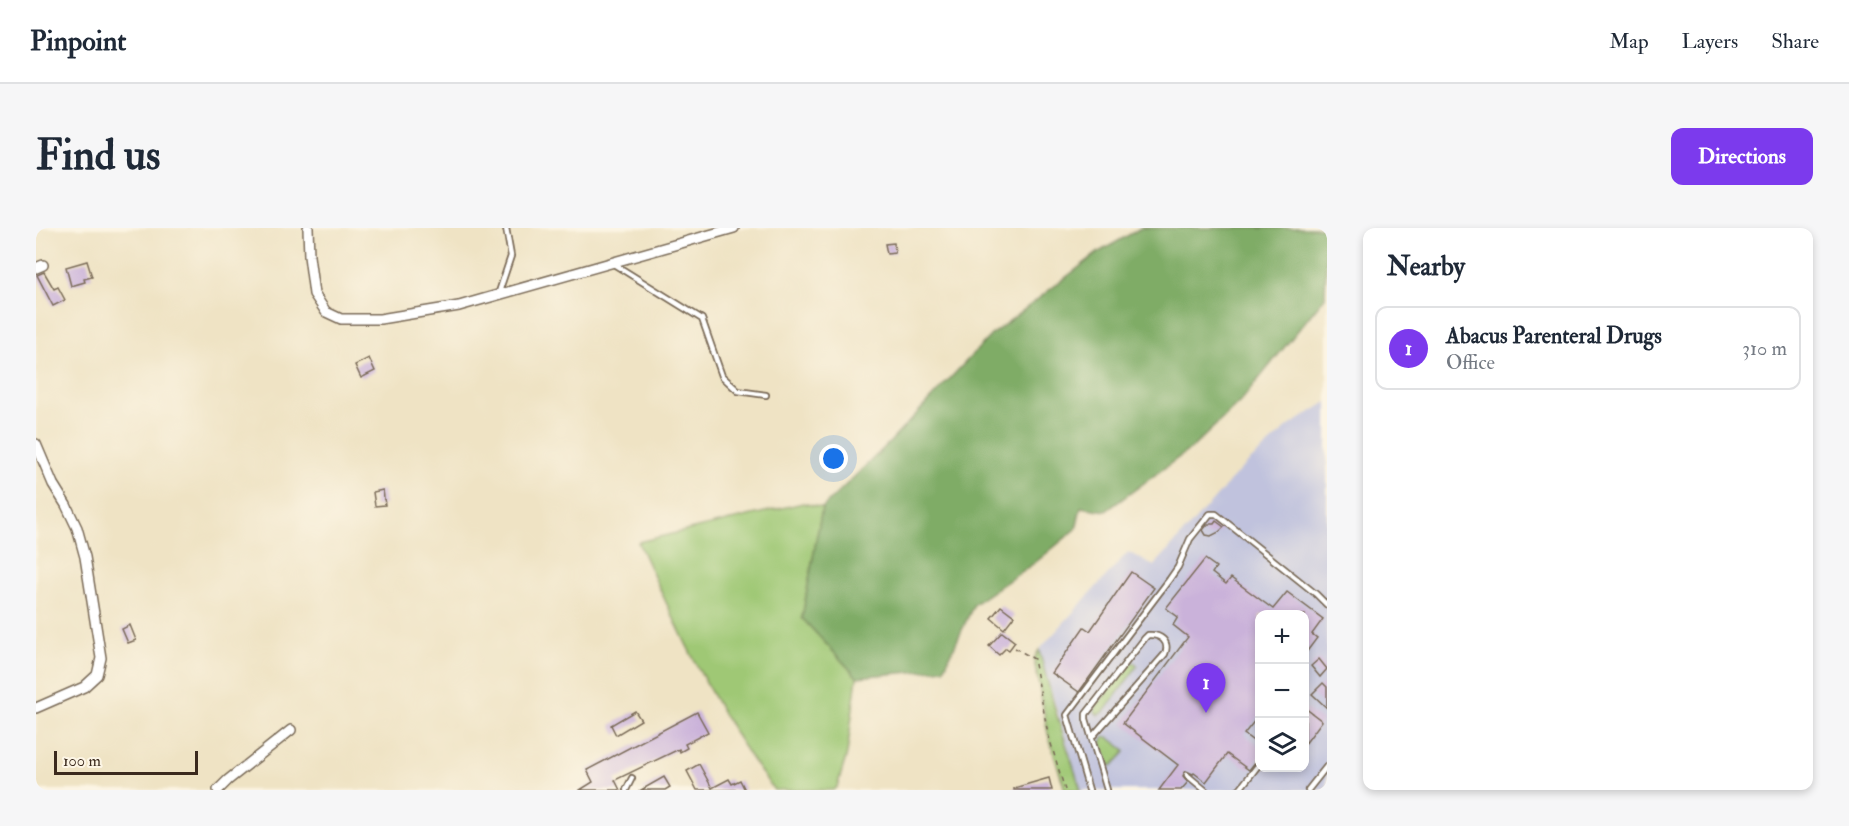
<!DOCTYPE html>
<meta charset="utf-8">
<style>
body{margin:0;font-family:"IM FELL Double Pica",serif;background:#f6f6f7;color:#1f2937}
.controls{position:absolute;right:18px;bottom:18px;display:grid;overflow:hidden;border-radius:12px;box-shadow:0 3px 9px #0003}
.controls button{width:54px;height:54px;display:grid;place-items:center;padding:0;border:0;border-bottom:2px solid #e0e1e3;background:#fff;color:#1f2937;font:30px sans-serif}
.scale{position:absolute;left:18px;bottom:15px;width:144px;box-sizing:border-box;padding-left:6px;border:3px solid #3b2a1e;border-top:0;font-size:16px;line-height:21px;white-space:nowrap;color:#3b2a1e;-webkit-text-stroke:4px #fcf5e5;paint-order:stroke}
.you{position:absolute;left:798px;top:231px;width:21px;height:21px;margin:-15px;border:4px solid #fff;border-radius:50%;background:#1a73e8;box-shadow:0 0 0 9px #1a73e833}
.badge{display:grid;place-items:center;width:39px;height:39px;border-radius:50%;background:#7c3aed;color:#fff;font-size:20px;font-weight:700}
.pin{position:absolute;translate:-50% -50px;filter:drop-shadow(0 2px 3px #0008)}
.pin::after{content:'';position:absolute;top:32px;width:21px;height:18px;background:inherit;clip-path:polygon(0 0,100% 0,50% 100%)}
.list{margin:0;padding:0;list-style:none}
h2{display:flex;justify-content:space-between;align-items:center;height:78px;margin:0;padding:0 24px;font-size:26px}
h2 small{font-size:20px;font-weight:400;color:#747a83}
.list li{display:grid;grid-template-columns:39px 1fr auto;gap:18px;align-items:center;box-sizing:border-box;height:84px;margin:0 12px 12px;padding:0 12px;border:2px solid #e0e1e3;border-radius:12px}
.list b{display:block;font-size:22px;white-space:nowrap}
.list p{margin:0;font-size:20px;white-space:nowrap;color:#747a83}
.list em{font-size:20px;font-style:normal;color:#747a83}
.icon{flex:none;width:33px;height:33px;fill:none;stroke:currentColor;stroke-width:2;stroke-linecap:round;stroke-linejoin:round}
.map{position:relative;flex:none;width:1291px;height:562px;overflow:hidden;border-radius:12px}
header{display:flex;align-items:center;gap:36px;box-sizing:border-box;height:84px;padding:0 30px;background:#fff;border-bottom:2px solid #e0e1e3}
header strong{font-size:28px}
nav{display:flex;gap:33px;margin-inline-start:auto;font-size:21px}
.intro{display:flex;align-items:center;justify-content:space-between;box-sizing:border-box;height:144px;padding:0 36px}
h1{margin:0;font-size:42px}
.button{padding:15px 27px;border-radius:12px;background:#7c3aed;color:#fff;font-size:21px;font-weight:700}
main{display:flex;gap:36px;padding:0 36px}
aside{flex:1;background:#fff;border-radius:12px;box-shadow:0 3px 9px #0003}
.map>svg:first-child{display:block}
.industrial{fill:#c0c2dd;fill-rule:evenodd}
.green{fill:#9fc874;stroke:#6d7949;stroke-width:1.5}
.forest{fill:#7fac66;stroke:#5d6b42;stroke-width:1.5}
.building{fill:#cab2da}
.lines{fill:none;stroke-linecap:round;stroke-linejoin:round}
.lane-casing{stroke:#7a6b58;stroke-width:8}
.street-casing{stroke:#7a6b58;stroke-width:12}
.path{stroke:#7a6b58;stroke-width:1.5;stroke-dasharray:4.5 4.5;stroke-linecap:butt}
.lane{stroke:#fff;stroke-width:4.5}
.street{stroke:#fff;stroke-width:9}
</style>
<header>
<strong>Pinpoint</strong>
<nav><a>Map</a><a>Layers</a><a>Share</a></nav>
</header>
<div class="intro"><h1>Find us</h1><a class="button">Directions</a></div>
<main>
<div class="map">
<svg width="1291" height="562" viewBox="0 0 1291 562">
<rect width="100%" height="100%" fill="#fcf5e5"/>
<filter id="ink" filterUnits="userSpaceOnUse"><feTurbulence type="fractalNoise" baseFrequency=".0167" numOctaves="2"/><feDisplacementMap in="SourceGraphic" scale="12" xChannelSelector="R" yChannelSelector="G"/><feConvolveMatrix kernelMatrix="1 2 1 2 8 2 1 2 1" color-interpolation-filters="sRGB"/></filter>
<filter id="wash" filterUnits="userSpaceOnUse"><feTurbulence type="fractalNoise" baseFrequency=".008" numOctaves="4" result="noise"/><feDisplacementMap in="SourceGraphic" scale="24" xChannelSelector="R" yChannelSelector="G"/><feGaussianBlur stdDeviation="1.35" result="paint"/><feColorMatrix in="noise" values="0 0 0 0 0 0 0 0 0 0 0 0 0 0 0 0 0 1.4 0 .05"/><feComposite in="paint" operator="in"/></filter>
<g filter="url(#wash)">
<rect width="100%" height="100%" fill="#efe3c4"/>
<path class="industrial" d="M 1291,174 L 1291,558 L 1288,562 L 1045,562 L 1003,422 L 1092,324 L 1118,338 L 1205,241 L 1253,198 ZM 1224,386 L 1268,386 L 1268,540 L 1224,540 Z"/>
<g class="green">
<path d="M 767,275 L 786,280 L 766,390 L 821,449 L 811,526 L 801,559 L 797,562 L 738,562 C 680,487 642,400 602,314 Z"/>
<path d="M 1003,422 L 1021,488 L 1045,562 L 1029,562 L 1012,506 L 998,431 Z"/>
<path d="M 1098,434 L 1101,437 L 1100,440 L 1068,484 L 1062,487 L 1059,484 L 1060,478 L 1095,435 Z"/>
<path d="M 1068,509 L 1072,509 L 1088,521 L 1089,524 L 1077,537 L 1074,538 L 1065,515 Z"/>
</g>
<path class="forest" d="M 1105,0 L 1291,0 L 1289,69 L 1205,173 L 1157,219 L 1070,283 L 1045,279 L 1040,301 L 1000,334 L 938,376 L 908,441 L 821,449 L 766,390 L 786,280 L 854,214 L 955,107 L 1063,24 Z"/>
<g id="blocks">
<g class="building">
<path d="M 858,15 L 859,25 L 851,26 L 849,16 Z"/>
<path d="M 51,33 L 56,49 L 48,51 L 49,54 L 35,58 L 30,39 Z"/>
<path d="M 8,44 L 18,61 L 22,59 L 29,72 L 17,78 L 1,47 Z"/>
<path d="M 333,130 L 339,143 L 325,150 L 319,137 Z"/>
<path d="M 347,262 L 349,277 L 339,278 L 337,264 Z"/>
<path d="M 1180,293 L 1188,299 L 1183,304 L 1175,308 L 1170,307 L 1167,302 L 1172,296 L 1178,296 Z"/>
<path d="M 1169,331 L 1180,339 L 1176,345 L 1190,356 L 1195,350 L 1237,381 L 1251,364 L 1287,391 L 1276,406 L 1281,410 L 1269,426 L 1269,387 L 1224,387 L 1224,486 L 1208,506 L 1224,518 L 1224,528 L 1213,542 L 1191,526 L 1170,554 L 1158,545 L 1157,546 L 1150,543 L 1147,548 L 1152,554 L 1145,562 L 1123,562 L 1142,537 L 1087,495 L 1152,409 L 1137,397 L 1142,389 L 1130,380 Z"/>
<path d="M 1095,344 L 1118,360 L 1043,464 L 1016,445 L 1048,399 L 1054,403 Z"/>
<path d="M 965,378 L 978,388 L 968,401 L 955,390 Z"/>
<path d="M 94,397 L 100,412 L 92,415 L 86,401 Z"/>
<path d="M 966,404 L 979,414 L 973,422 L 970,420 L 963,427 L 953,418 Z"/>
<path d="M 1283,431 L 1291,441 L 1284,449 L 1275,438 Z"/>
<path d="M 1287,455 L 1291,459 L 1291,480 L 1276,466 Z"/>
<path d="M 1269,480 L 1286,493 L 1269,516 Z"/>
<path d="M 599,483 L 605,492 L 580,507 L 575,497 Z"/>
<path d="M 661,484 L 672,504 L 649,516 L 651,520 L 644,524 L 643,521 L 579,552 L 584,562 L 544,562 L 557,554 L 551,542 Z"/>
<path d="M 663,536 L 676,560 L 693,551 L 696,556 L 704,552 L 709,562 L 661,562 L 651,543 Z"/>
<path d="M 628,549 L 634,559 L 629,562 L 605,562 Z"/>
<path d="M 1013,550 L 1016,562 L 978,562 L 978,560 Z"/>
</g>
</g>
</g>
<g filter="url(#ink)">
<use href="#blocks" fill-opacity="0" stroke="#7a6b58" stroke-width="1.5"/>
<g class="lines">
<defs>
<g id="lane">
<path d="M 576,35 L 666,91 L 686,148 L 702,163 L 730,167"/>
<path d="M 462,67 L 475,28 L 470,0"/>
<path d="M 1056,509 L 1129,426 C 1134,414 1125,406 1112,407 L 1109,410 L 1050,486 L 1050,491 L 1071,562"/>
<path d="M 1151,547 L 1169,562"/>
<path d="M 590,562 L 596,550"/>
<path d="M 1053,562 L 1031,487 L 1133,352 L 1142,339 L 1154,311 L 1174,286 L 1180,286 L 1280,366 L 1291,377"/>
<path d="M 1203,562 L 1224,535"/>
<path d="M 1272,562 L 1291,538"/>
</g>
<g id="street">
<path d="M 272,0 L 273,28 L 278,66 L 290,84 L 305,91 L 344,91 L 423,78 L 698,0"/>
<path d="M 0,40 L 7,37"/>
<path d="M 0,216 L 17,256 L 30,277 L 41,300 L 49,329 L 65,430 L 61,447 L 48,459 L 0,480"/>
<path d="M 182,562 L 192,552 L 255,502"/>
</g>
</defs>
<use href="#lane" class="lane-casing"/>
<use href="#street" class="street-casing"/>
<path class="path" d="M 979,420 L 998,431 L 1012,506 L 1029,562"/>
<use href="#lane" class="lane"/>
<use href="#street" class="street"/>
</g>
</g>
</svg>
<div class="controls">
<button>+</button>
<button>−</button>
<button><svg class="icon" aria-label="layers" viewBox="0 0 24 24"><path d="M12 4l9 5-9 5-9-5zM3 14l9 5 9-5"/></svg></button>
</div>
<div class="scale">100 m</div>
<div class="you"></div>
<div class="pin badge" style="left:1170px;top:485px">1</div>
</div>
<aside>
<h2>Nearby<small></small></h2>
<ul class="list">
<li><span class="badge">1</span><div><b>Abacus Parenteral Drugs</b><p>Office</p></div><em>310 m</em></li>
</ul>
</aside>
</main>
